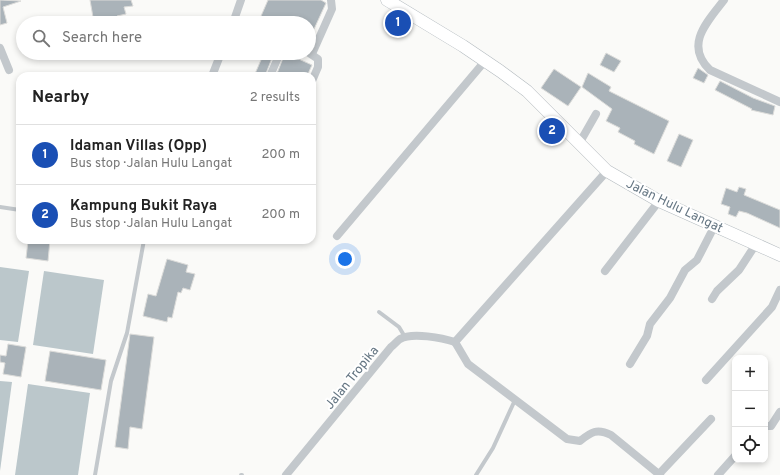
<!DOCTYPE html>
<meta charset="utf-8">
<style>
body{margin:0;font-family:Overpass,sans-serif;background:#f2f2f2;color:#222}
.controls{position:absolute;right:12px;bottom:12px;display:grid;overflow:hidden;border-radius:8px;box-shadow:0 2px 6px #0003}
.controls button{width:36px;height:36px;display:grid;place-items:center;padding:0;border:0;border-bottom:1px solid #e0e0e0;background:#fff;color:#222;font:20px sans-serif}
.you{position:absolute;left:345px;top:259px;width:14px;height:14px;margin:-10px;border:3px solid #fff;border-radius:50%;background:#1a73e8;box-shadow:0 0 0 6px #1a73e833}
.badge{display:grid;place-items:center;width:26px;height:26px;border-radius:50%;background:#e4572e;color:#fff;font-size:13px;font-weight:700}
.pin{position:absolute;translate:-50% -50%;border:2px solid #fff;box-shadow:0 1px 4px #0006}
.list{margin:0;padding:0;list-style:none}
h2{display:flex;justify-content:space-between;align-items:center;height:52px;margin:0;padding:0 16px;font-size:17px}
h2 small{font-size:13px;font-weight:400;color:#767676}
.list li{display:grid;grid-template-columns:26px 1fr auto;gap:12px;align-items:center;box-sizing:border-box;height:60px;padding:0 16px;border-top:1px solid #e0e0e0}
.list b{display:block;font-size:15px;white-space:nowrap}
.list p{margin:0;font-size:13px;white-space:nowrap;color:#767676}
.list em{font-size:13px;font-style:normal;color:#767676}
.icon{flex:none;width:22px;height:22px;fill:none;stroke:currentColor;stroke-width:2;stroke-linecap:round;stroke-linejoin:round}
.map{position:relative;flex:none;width:780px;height:475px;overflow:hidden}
.search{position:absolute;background:#fff;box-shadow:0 2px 6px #0003;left:16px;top:16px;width:300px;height:44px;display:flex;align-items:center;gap:10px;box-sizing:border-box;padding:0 14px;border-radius:22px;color:#767676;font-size:15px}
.panel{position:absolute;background:#fff;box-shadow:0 2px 6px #0003;left:16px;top:72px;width:300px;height:172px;border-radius:12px}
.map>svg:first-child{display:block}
.water{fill:#bbc7cb}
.building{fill:#aab3b9;stroke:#dcdcda}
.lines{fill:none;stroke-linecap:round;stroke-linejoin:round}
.secondary-casing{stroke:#b3babf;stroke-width:13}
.lane{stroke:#c3c8cc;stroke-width:4}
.street{stroke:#c3c8cc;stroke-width:8}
.secondary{stroke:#fff;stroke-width:12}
.labels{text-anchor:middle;stroke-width:4;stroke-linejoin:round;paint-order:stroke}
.street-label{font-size:13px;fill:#657683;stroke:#fff}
</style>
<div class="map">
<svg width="780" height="475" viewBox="0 0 780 475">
<rect width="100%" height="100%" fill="#fafaf8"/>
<g class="water">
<path d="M 0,267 L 29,271 L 18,342 L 0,340 Z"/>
<path d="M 44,271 L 104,280 L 93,354 L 33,345 Z"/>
<path d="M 0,381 L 12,382 L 0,471 Z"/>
<path d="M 28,384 L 90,393 L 78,475 L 15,475 Z"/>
</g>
<g class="building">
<path d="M 0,0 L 21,1 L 3,7 L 7,23 L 0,25 Z"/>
<path d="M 90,0 L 131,0 L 133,6 L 124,7 L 126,14 L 117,16 L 119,23 L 94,23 Z"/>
<path d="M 268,0 L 321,0 L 326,3 L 309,40 L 309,23 L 258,23 Z"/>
<path d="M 264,53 L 274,53 L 265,76 L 254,76 Z"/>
<path d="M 285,53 L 312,65 L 307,76 L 276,76 Z"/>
<path d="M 606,53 L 621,61 L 614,72 L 600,65 Z"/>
<path d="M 698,68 L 708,75 L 704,83 L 693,78 Z"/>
<path d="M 554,69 L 581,87 L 568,106 L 541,88 Z"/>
<path d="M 588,73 L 611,87 L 609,91 L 669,121 L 654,154 L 634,144 L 635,141 L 618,132 L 620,128 L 606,121 L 612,109 L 582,87 Z"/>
<path d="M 720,81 L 753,98 L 775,106 L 773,115 L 751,110 L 752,109 L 715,90 Z"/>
<path d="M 679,134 L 693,140 L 681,167 L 667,161 Z"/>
<path d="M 739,187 L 746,189 L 744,195 L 780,210 L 780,228 L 747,213 L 739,211 L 736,217 L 728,214 L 730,207 L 721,204 L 726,188 L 737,192 Z"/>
<path d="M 38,240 L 50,240 L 48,261 L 26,258 L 28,241 L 37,242 Z"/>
<path d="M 167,259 L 188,265 L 186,272 L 195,274 L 190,290 L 183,288 L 181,293 L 178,292 L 172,318 L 168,317 L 167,322 L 143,316 L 148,294 L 156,296 Z"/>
<path d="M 130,334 L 154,337 L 142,429 L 130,427 L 128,449 L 115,447 Z"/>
<path d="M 8,344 L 26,347 L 21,377 L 3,374 L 5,363 L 0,362 L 0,355 L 6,356 Z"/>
<path d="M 50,351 L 106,360 L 101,390 L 45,381 Z"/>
</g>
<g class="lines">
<defs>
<path id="secondary" d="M 387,0 L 463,46 L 500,71 L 527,91 L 607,171 L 659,201 L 780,255"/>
</defs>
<use href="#secondary" class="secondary-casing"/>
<g class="lane">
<path d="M 0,207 L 20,210"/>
<path d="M 379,312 L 399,327 L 405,337"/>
<path d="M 95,475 L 111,381 L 127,333 L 144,240"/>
<path d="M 241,475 L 242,475"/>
<path d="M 476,475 L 493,448 L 515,400"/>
</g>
<g class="street">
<path d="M 724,0 C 707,22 684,45 710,70 L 780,102"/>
<path d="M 234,20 L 242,23"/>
<path d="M 233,23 L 241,0"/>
<path d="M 0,48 L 9,70"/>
<path d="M 309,53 L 318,59 L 318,67 L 312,81"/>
<path d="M 312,54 L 332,9 L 331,0"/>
<path d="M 212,76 L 221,53"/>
<path d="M 270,76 L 280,53"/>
<path d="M 580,142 L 596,114"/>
<path d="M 337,236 L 485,61"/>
<path d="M 605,271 L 659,201"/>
<path d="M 712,299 L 717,291 L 739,270 L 756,244"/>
<path d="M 455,342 L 468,364 L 567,439 L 580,441 C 591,432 597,428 611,435 L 660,475"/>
<path d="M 455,342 L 607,171"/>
<path d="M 630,364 L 647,336 L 650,324 L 670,298 L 685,270 L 697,260 L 715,225"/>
<path d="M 706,380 L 772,307 L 780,290"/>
<path d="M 765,426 L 771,426 L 780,412"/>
<path d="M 659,474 L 711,419"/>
<path d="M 286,475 L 391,347 C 394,345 397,341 400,339 C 412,332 443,338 455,342"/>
<path d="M 718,475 L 735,456"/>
</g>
<use href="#secondary" class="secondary"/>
</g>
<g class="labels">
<g class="street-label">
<text transform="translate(675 205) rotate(26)" y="5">Jalan Hulu Langat</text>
<text transform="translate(351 377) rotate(-51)" y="5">Jalan Tropika</text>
</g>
</g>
</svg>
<div class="controls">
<button>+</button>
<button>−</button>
<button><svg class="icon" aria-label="locate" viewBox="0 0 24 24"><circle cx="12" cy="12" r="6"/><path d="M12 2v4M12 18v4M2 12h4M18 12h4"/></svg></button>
</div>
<div class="you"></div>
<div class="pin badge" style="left:398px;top:23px;background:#1a4fb4">1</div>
<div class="pin badge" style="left:552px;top:131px;background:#1a4fb4">2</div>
<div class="search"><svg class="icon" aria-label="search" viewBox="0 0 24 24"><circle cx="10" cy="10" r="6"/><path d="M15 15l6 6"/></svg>Search here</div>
<section class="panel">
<h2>Nearby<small>2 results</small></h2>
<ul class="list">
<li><span class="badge" style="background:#1a4fb4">1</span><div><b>Idaman Villas (Opp)</b><p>Bus stop · Jalan Hulu Langat</p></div><em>200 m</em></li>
<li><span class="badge" style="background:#1a4fb4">2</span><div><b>Kampung Bukit Raya</b><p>Bus stop · Jalan Hulu Langat</p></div><em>200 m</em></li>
</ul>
</section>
</div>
